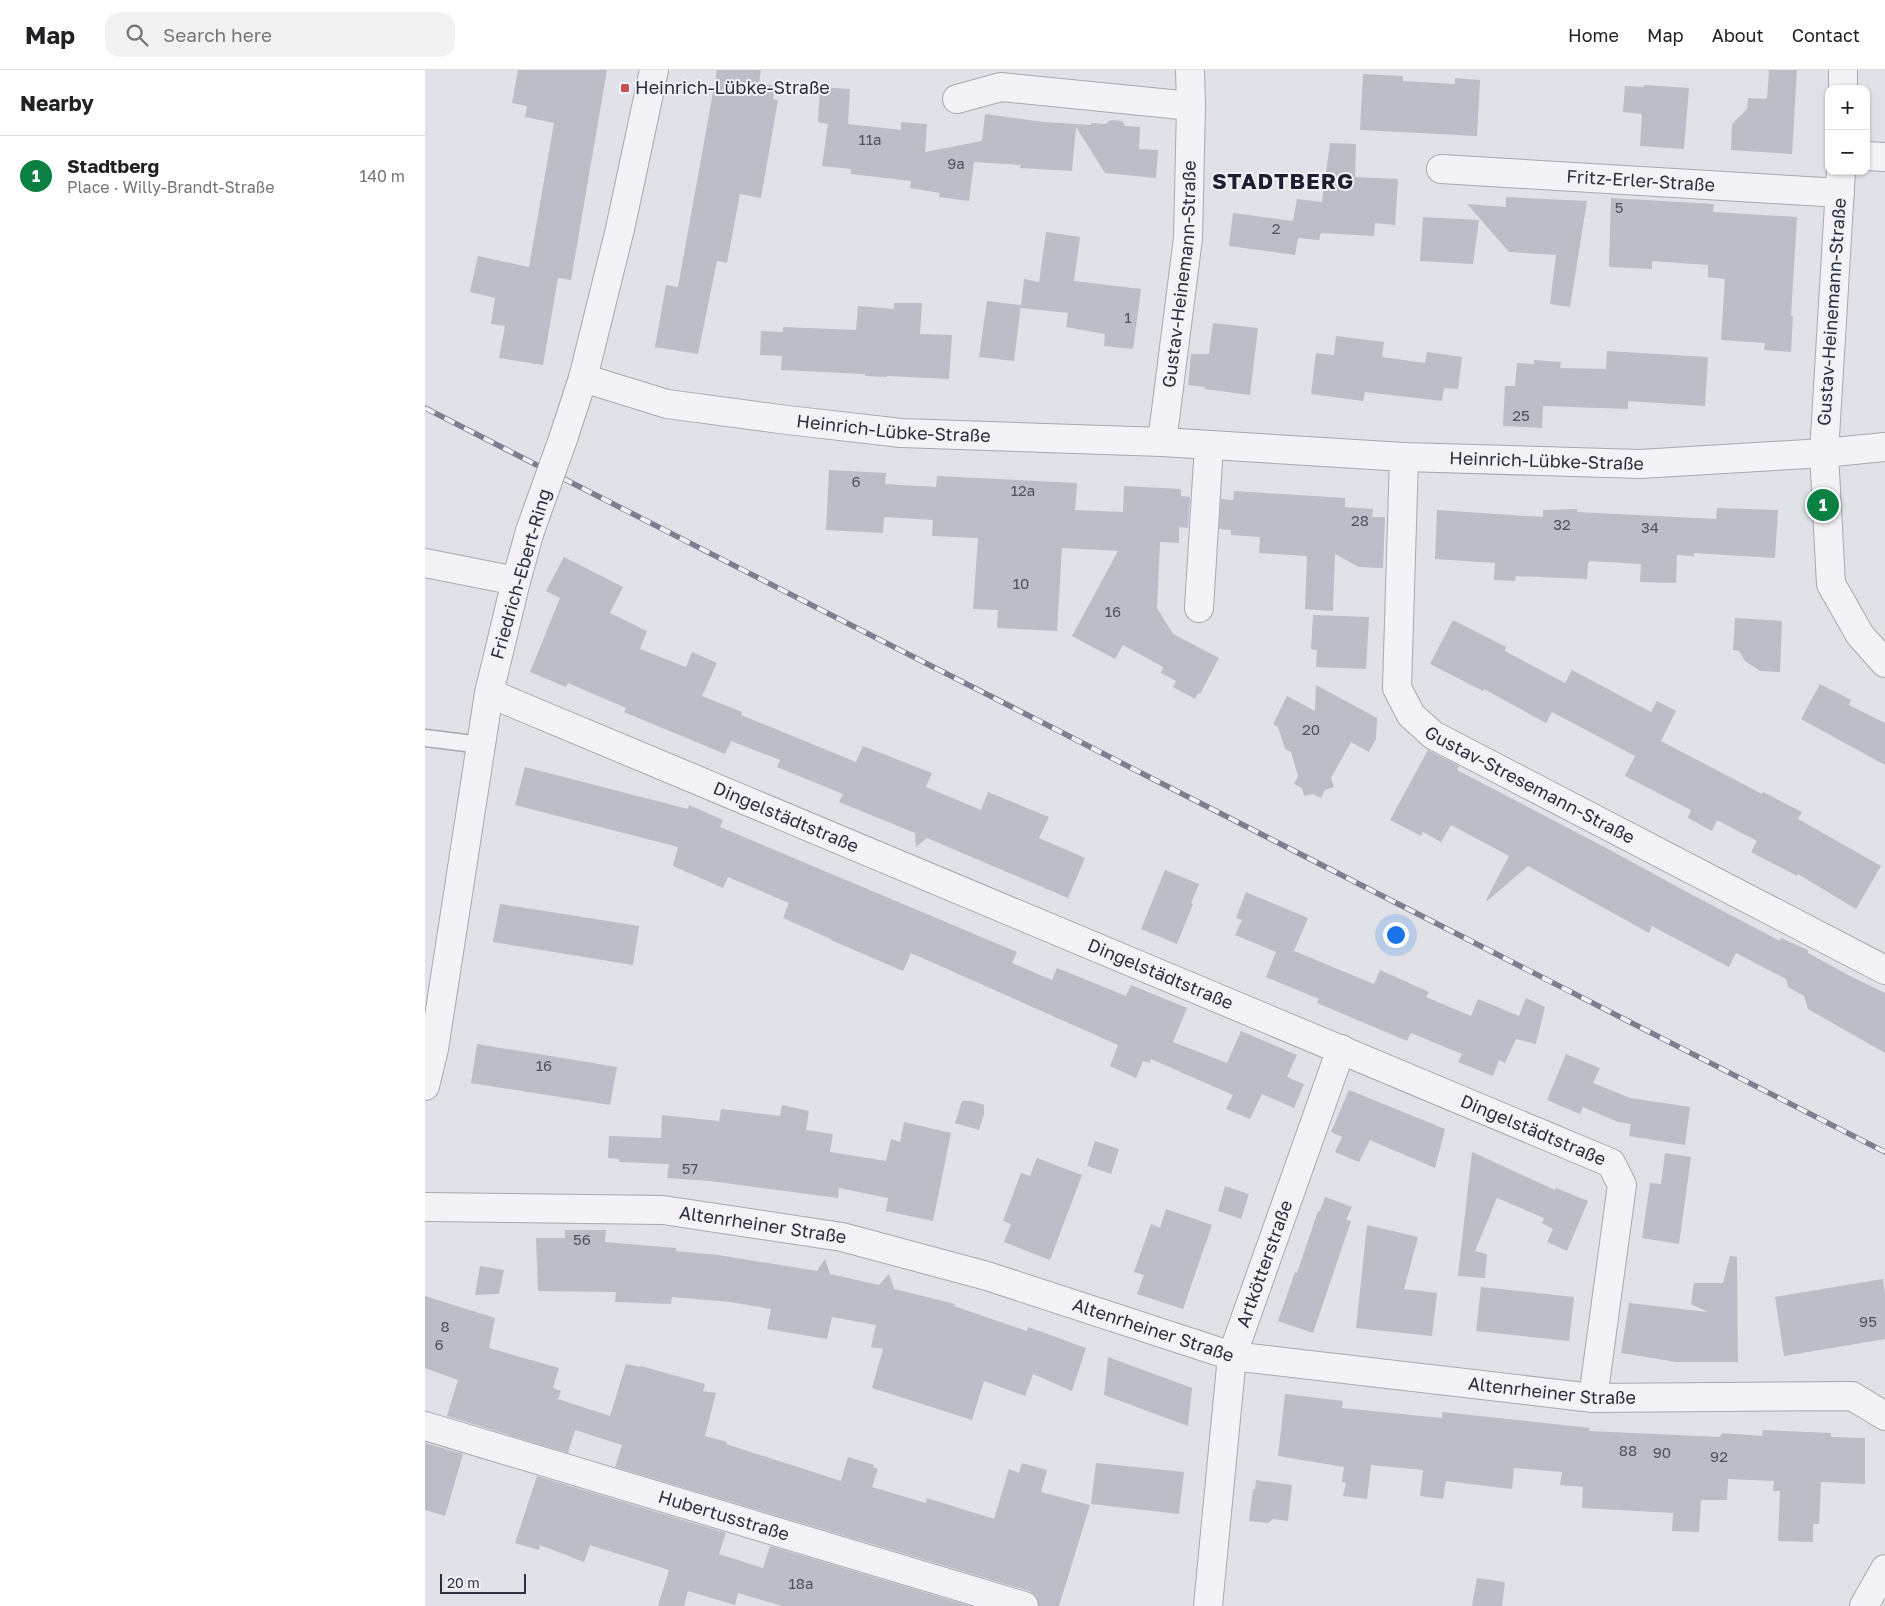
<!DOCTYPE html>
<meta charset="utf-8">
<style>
body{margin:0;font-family:"Golos Text",sans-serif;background:#f2f2f2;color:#202124}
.controls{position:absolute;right:15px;top:15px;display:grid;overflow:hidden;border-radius:10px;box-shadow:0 1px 4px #0004}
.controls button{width:45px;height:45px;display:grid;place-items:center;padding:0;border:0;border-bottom:1px solid #e0e0e0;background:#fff;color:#202124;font:25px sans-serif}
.scale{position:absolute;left:15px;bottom:12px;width:86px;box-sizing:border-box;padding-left:5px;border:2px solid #2a2e3e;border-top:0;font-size:14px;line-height:18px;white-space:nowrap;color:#2a2e3e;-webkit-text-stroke:4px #f0f1f6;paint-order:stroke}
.you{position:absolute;left:970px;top:864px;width:18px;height:18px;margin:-12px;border:4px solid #fff;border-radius:50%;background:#1a73e8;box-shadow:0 0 0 8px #1a73e833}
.badge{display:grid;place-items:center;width:32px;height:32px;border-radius:50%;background:#0b8043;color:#fff;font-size:16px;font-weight:700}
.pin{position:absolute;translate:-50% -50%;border:2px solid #fff;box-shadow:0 1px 5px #0006}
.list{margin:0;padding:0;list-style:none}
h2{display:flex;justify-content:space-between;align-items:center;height:65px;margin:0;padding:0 20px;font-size:21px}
h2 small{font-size:16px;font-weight:400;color:#757577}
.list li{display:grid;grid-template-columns:32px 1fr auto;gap:15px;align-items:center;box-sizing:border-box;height:80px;padding:0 20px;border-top:1px solid #e0e0e0}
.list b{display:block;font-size:19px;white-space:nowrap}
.list p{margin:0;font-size:16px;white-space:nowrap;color:#757577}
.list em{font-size:16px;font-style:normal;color:#757577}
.icon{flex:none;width:28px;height:28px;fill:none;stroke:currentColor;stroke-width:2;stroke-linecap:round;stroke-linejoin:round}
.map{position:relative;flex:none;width:1460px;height:1536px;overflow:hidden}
header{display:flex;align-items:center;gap:30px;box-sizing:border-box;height:70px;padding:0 25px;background:#fff;border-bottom:1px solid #e0e0e0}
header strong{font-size:24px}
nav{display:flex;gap:28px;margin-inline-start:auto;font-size:18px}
.search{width:350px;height:45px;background:#f2f2f2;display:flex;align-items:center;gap:12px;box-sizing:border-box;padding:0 18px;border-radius:15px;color:#757577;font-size:19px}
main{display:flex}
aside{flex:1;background:#fff}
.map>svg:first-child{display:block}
.building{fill:#bbbdc7}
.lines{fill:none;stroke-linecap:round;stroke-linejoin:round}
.service-casing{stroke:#a6a8b2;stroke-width:19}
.minor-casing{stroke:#a6a8b2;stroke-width:30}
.service{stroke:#f3f3f7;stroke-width:16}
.minor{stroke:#f3f3f7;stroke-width:28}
.rail-casing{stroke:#7b7f90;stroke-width:5.5}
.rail{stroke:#f0f1f6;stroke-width:4;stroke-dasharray:11;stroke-linecap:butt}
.minor-bridge-casing{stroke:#a6a8b2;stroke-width:30;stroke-linecap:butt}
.minor-bridge{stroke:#f3f3f7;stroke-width:28}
.poi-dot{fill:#c25350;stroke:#f0f1f6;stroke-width:2}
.labels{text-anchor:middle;stroke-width:4;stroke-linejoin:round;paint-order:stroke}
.number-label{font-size:15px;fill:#4e5260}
.poi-label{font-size:18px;fill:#2a2e3e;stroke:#f0f1f6;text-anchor:start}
.street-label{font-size:18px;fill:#2a2e3e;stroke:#f0f1f6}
.district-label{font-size:22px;font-weight:bold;letter-spacing:1px;fill:#1c1f2f;stroke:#f0f1f6}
</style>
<header>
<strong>Map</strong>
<div class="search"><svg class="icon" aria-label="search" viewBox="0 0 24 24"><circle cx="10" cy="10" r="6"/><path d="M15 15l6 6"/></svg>Search here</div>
<nav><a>Home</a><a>Map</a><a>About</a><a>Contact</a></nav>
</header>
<main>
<aside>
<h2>Nearby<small></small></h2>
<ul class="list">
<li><span class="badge">1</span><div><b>Stadtberg</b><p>Place · Willy-Brandt-Straße</p></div><em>140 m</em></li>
</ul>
</aside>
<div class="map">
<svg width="1460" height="1536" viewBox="0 0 1460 1536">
<rect width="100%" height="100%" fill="#e0e2e8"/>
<g class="building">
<path d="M 93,0 L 182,0 L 146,210 L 133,208 L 118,295 L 74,288 L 80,256 L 66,254 L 70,228 L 45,222 L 53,186 L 104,197 L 129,53 L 100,47 L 102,36 L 87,33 Z"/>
<path d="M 292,0 L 336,0 L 334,13 L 350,16 L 348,29 L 353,30 L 336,128 L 315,124 L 302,193 L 292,191 L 273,284 L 230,277 L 241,215 L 253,217 Z"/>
<path d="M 1344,0 L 1372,0 L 1367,84 L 1306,80 L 1307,54 L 1322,39 L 1323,28 L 1342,29 Z"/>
<path d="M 938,4 L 978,6 L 978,11 L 1030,14 L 1030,8 L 1055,10 L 1052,66 L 935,60 Z"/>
<path d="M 1219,15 L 1264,18 L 1259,79 L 1215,76 L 1217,44 L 1198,42 L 1200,16 L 1219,17 Z"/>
<path d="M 395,17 L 425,19 L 423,54 L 476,60 L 476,52 L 502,54 L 500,82 L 557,71 L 560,44 L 619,52 L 666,55 L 666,53 L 681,54 L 685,50 L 697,51 L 700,56 L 715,57 L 714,79 L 733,80 L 731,108 L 680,103 L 651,57 L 647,101 L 595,98 L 596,95 L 549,92 L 544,131 L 514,127 L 515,123 L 485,118 L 486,111 L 426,104 L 426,99 L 397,96 L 403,54 L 393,52 Z"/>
<path d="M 905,73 L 931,74 L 930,107 L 973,109 L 970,155 L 950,153 L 949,166 L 896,163 L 894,170 L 873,168 L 870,185 L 804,176 L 808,143 L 868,151 L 872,129 L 897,132 Z"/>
<path d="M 1081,127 L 1162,131 L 1145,237 L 1125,234 L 1131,185 L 1084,182 L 1042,134 L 1081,137 Z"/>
<path d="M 1186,128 L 1289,134 L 1288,142 L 1372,147 L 1366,246 L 1368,246 L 1366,282 L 1339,280 L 1340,273 L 1296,270 L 1300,209 L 1283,207 L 1283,195 L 1227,191 L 1227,199 L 1184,197 Z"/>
<path d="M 998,147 L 1054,150 L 1048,194 L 995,191 Z"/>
<path d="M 621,162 L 655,167 L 649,211 L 716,219 L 708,279 L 679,276 L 680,264 L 641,257 L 643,243 L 596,238 L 599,209 L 614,212 Z"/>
<path d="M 562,231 L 596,235 L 589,291 L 554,287 Z"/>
<path d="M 469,233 L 497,233 L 495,264 L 527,265 L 524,309 L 462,306 L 462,307 L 440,306 L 440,304 L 356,300 L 357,286 L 335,285 L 336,261 L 358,262 L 358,257 L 431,260 L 433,236 L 469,239 Z"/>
<path d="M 788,253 L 833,258 L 825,325 L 780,319 L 780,317 L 763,315 L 766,284 L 784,284 Z"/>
<path d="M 911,266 L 959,272 L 957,287 L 1000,293 L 1002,282 L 1037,287 L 1033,319 L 1019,318 L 1017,331 L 940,322 L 938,331 L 886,324 L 891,283 L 909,285 Z"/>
<path d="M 1182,281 L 1283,287 L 1280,336 L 1203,331 L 1203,339 L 1118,336 L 1117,358 L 1078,356 L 1080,316 L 1090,316 L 1092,293 L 1109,294 L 1109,290 L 1121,291 L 1136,292 L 1135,298 L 1181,299 Z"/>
<path d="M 404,400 L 461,403 L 460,414 L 511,417 L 512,406 L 652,413 L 650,440 L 698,442 L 699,416 L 756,419 L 756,426 L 765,427 L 763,458 L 754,457 L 754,473 L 735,472 L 732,538 L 748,564 L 794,588 L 775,624 L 773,623 L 770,629 L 748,617 L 751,611 L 736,603 L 738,597 L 698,575 L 690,589 L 647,566 L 693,481 L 637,478 L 632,561 L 572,558 L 573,540 L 548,539 L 553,468 L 507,466 L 508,450 L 459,447 L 458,463 L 401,460 Z"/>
<path d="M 809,421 L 920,428 L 920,437 L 948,439 L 947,447 L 960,447 L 958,498 L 934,497 L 910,484 L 908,541 L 880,539 L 882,486 L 834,483 L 835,467 L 806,465 L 806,460 L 794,459 L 796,429 L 808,430 Z"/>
<path d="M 1292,438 L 1353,440 L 1350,488 L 1269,483 L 1269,486 L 1252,485 L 1251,513 L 1215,512 L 1216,494 L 1165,491 L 1163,493 L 1162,509 L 1091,506 L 1090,511 L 1069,510 L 1070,493 L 1010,489 L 1012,440 L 1118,447 L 1118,440 L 1152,439 L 1152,442 L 1291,449 Z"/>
<path d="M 139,487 L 198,517 L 185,543 L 222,561 L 215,579 L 261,597 L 267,582 L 292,593 L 277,626 L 317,642 L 316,645 L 431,692 L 438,676 L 507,703 L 501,717 L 556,740 L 563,722 L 624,747 L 614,768 L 660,788 L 643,828 L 502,768 L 491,777 L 490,763 L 414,732 L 418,724 L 352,697 L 355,690 L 306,671 L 300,684 L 199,642 L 201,638 L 143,613 L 141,617 L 105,602 L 135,528 L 121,521 Z"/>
<path d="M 888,545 L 944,547 L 941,599 L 891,597 L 892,580 L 886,579 Z"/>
<path d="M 1310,548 L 1357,551 L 1355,602 L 1335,601 L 1320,591 L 1314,581 L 1308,580 Z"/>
<path d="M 1028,550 L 1081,577 L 1080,581 L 1140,613 L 1147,600 L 1226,642 L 1232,631 L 1251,641 L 1236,671 L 1337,724 L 1338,722 L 1377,742 L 1373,749 L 1456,796 L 1431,839 L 1373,804 L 1372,806 L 1326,782 L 1332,771 L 1292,750 L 1287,761 L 1263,748 L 1266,740 L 1200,706 L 1210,686 L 1127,642 L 1121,653 L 1059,619 L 1058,621 L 1005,594 Z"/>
<path d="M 1395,614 L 1426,630 L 1424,635 L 1460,653 L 1460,695 L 1376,649 Z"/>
<path d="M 891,615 L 952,648 L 951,669 L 944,682 L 926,672 L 906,708 L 909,717 L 900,720 L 896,728 L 888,724 L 879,726 L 877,718 L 869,714 L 873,706 L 866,682 L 860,679 L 853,657 L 848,654 L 862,626 L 890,641 Z"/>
<path d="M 1003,680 L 1034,696 L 1032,700 L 1185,780 L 1260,821 L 1355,871 L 1356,868 L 1383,880 L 1383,883 L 1425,906 L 1460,923 L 1460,983 L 1383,939 L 1379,926 L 1363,917 L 1361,909 L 1311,883 L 1304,897 L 1227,856 L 1224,863 L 1103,796 L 1062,831 L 1061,830 L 1084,786 L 1026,755 L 1016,772 L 998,762 L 996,766 L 965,750 Z"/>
<path d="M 100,697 L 263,739 L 264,735 L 298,750 L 295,757 L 592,882 L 587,893 L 627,910 L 632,898 L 701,926 L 706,915 L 762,938 L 748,972 L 802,993 L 816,961 L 872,985 L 862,1007 L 879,1014 L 869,1038 L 837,1024 L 825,1049 L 801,1039 L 808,1025 L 726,989 L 725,993 L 718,991 L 711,1008 L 685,996 L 693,975 L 486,883 L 478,901 L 406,870 L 406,869 L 358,848 L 364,833 L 303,807 L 298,818 L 248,796 L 253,777 L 90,735 Z"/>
<path d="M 740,800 L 774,814 L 766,833 L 768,834 L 752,874 L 716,859 Z"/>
<path d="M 821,822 L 883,848 L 869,881 L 949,914 L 955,900 L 1004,922 L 1001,927 L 1046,946 L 1053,929 L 1094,946 L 1101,928 L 1120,937 L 1111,974 L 1091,969 L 1080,993 L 1074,990 L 1068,1006 L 1033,992 L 1037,984 L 986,963 L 982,971 L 892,933 L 894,929 L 841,907 L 851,882 L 810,865 L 817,850 L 811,848 Z"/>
<path d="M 75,834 L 214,856 L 208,895 L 68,872 Z"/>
<path d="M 52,974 L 192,997 L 185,1035 L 46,1013 Z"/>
<path d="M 1141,984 L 1175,998 L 1168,1013 L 1205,1028 L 1265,1037 L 1260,1075 L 1204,1066 L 1206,1054 L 1193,1052 L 1158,1037 L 1155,1044 L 1122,1030 Z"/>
<path d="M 924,1020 L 1020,1059 L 1010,1098 L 945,1070 L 934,1092 L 910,1082 L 917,1067 L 906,1062 Z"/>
<path d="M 537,1031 L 547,1031 L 559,1035 L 559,1044 L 554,1060 L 530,1053 Z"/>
<path d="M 357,1035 L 384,1041 L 381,1060 L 408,1064 L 405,1082 L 461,1091 L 466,1069 L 475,1072 L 479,1052 L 526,1063 L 508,1151 L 461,1141 L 463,1128 L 414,1118 L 413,1128 L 285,1111 L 242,1108 L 244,1094 L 194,1092 L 194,1089 L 183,1088 L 184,1066 L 236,1068 L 237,1045 L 294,1051 L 296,1039 L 355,1046 Z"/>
<path d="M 670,1071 L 694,1079 L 686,1104 L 662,1096 Z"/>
<path d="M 1047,1082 L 1130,1120 L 1131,1118 L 1163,1131 L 1142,1181 L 1122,1172 L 1128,1159 L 1117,1153 L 1119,1148 L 1072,1128 L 1050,1181 L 1062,1184 L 1060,1208 L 1033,1206 Z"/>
<path d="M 1240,1083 L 1266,1087 L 1254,1174 L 1217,1168 L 1225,1113 L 1236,1114 Z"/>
<path d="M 612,1088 L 657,1105 L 625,1190 L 579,1172 L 586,1154 L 578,1151 L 596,1103 L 605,1106 Z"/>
<path d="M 800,1116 L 824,1124 L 816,1149 L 793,1141 Z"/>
<path d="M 900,1127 L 927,1137 L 921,1150 L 926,1151 L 888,1263 L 853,1251 L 870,1202 L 872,1203 L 893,1141 L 895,1141 Z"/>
<path d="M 741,1139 L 787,1155 L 758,1239 L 712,1224 L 719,1205 L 709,1202 L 726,1154 L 735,1158 Z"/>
<path d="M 942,1155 L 993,1167 L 979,1219 L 1012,1223 L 1007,1266 L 931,1258 Z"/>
<path d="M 140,1160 L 181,1160 L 180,1172 L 251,1178 L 251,1181 L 293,1185 L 392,1201 L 400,1189 L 405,1204 L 454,1215 L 464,1204 L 469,1219 L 530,1234 L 529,1236 L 602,1261 L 603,1257 L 661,1278 L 647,1321 L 608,1304 L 600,1326 L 559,1311 L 547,1350 L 447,1318 L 458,1279 L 446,1277 L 451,1255 L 407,1247 L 402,1269 L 342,1259 L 346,1239 L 305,1232 L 247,1227 L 246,1234 L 190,1232 L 191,1222 L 113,1221 L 111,1168 L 140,1168 Z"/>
<path d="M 1305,1186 L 1312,1187 L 1313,1292 L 1252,1292 L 1196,1283 L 1204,1233 L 1283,1242 L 1266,1234 L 1269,1213 L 1298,1213 Z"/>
<path d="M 55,1196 L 79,1200 L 74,1224 L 50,1225 Z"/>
<path d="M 1458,1209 L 1460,1224 L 1460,1269 L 1359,1286 L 1350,1227 Z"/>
<path d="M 1056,1217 L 1149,1227 L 1144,1271 L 1051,1261 Z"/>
<path d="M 0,1226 L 70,1248 L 64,1278 L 134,1298 L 128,1318 L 136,1321 L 133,1329 L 185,1346 L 201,1294 L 215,1297 L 216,1296 L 280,1314 L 278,1321 L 291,1323 L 280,1366 L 302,1372 L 301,1374 L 416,1411 L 423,1387 L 449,1395 L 448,1397 L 453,1399 L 447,1417 L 501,1433 L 502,1428 L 569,1449 L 584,1399 L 594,1403 L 597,1393 L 622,1400 L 616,1422 L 665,1435 L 634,1536 L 614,1536 L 611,1526 L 604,1521 L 190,1397 L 197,1375 L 150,1360 L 143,1383 L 22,1346 L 33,1310 L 0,1298 Z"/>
<path d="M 683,1287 L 767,1318 L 763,1356 L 679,1325 Z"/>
<path d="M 860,1324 L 918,1331 L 917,1338 L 1017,1348 L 1017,1342 L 1165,1358 L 1164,1361 L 1295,1367 L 1297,1363 L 1337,1366 L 1338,1360 L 1406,1363 L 1406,1367 L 1440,1368 L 1440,1414 L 1396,1412 L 1394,1454 L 1388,1454 L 1388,1472 L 1353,1471 L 1355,1421 L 1348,1421 L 1349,1411 L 1303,1409 L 1302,1430 L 1276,1430 L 1274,1462 L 1247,1461 L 1248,1443 L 1157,1438 L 1158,1417 L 1135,1415 L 1137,1402 L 1089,1398 L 1087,1419 L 1021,1411 L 1018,1429 L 995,1426 L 998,1400 L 946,1395 L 942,1429 L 918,1426 L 921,1413 L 917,1412 L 919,1397 L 853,1386 Z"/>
<path d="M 0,1373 L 38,1384 L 20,1446 L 0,1440 Z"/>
<path d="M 671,1393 L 759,1402 L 754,1444 L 666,1434 Z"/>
<path d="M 112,1406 L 301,1463 L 294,1484 L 338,1498 L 345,1476 L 545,1536 L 357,1536 L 313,1523 L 310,1535 L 263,1521 L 259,1536 L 233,1536 L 244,1500 L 165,1475 L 159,1492 L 115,1475 L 114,1480 L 90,1473 Z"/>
<path d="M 831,1410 L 867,1415 L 863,1451 L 848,1449 L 843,1453 L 824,1451 L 828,1419 L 830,1419 Z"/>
<path d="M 1052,1508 L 1080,1512 L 1077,1536 L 1047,1536 Z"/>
</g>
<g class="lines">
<defs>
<path id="service" d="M 0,668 L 56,675"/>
<g id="minor">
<path d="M 1418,0 L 1418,19"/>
<path d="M 532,29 L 576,17 L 766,36"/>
<path d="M 1441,86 L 1460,87"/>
<path id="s1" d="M 1016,99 L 1415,123"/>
<path d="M 1416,101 L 1399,383 L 1406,514 L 1435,565 L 1460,593"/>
<path id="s2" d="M 158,308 L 242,334 L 354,349 L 476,363 L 737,372 L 979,387 L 1215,394 L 1399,383 L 1460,377"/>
<path d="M 138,369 L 158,308 L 195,159 L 229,0"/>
<path id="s3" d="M 737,372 L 763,168 L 766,36 L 765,0"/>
<path id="s4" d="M 979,387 L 972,618 L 986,645 L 1008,665 L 1460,900"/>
<path d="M 0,493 L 91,511"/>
<path d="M 774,538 L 784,375"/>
<path id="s5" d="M 64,623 L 1186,1093 L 1197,1115 L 1168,1328"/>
<path d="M 0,1016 L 9,979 L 64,623 L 91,511 L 105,461"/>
<path id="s6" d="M 0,1137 L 238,1140 L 417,1167 L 562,1206 L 807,1286 L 1168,1328 L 1427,1326 L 1460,1346"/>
<path id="s7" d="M 0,1356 L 599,1536"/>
<path id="s8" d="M 783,1536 L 807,1286 L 916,979"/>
<path d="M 1439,1536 L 1460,1499"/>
</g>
</defs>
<use href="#service" class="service-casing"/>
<use href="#minor" class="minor-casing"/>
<use href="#service" class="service"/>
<use href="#minor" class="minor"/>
<defs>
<path id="rail" d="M 0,338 L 1460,1082"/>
</defs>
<use href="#rail" class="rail-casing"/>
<use href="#rail" class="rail"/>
<defs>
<path id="minor-bridge" d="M 105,461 L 138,369"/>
</defs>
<use href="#minor-bridge" class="minor-bridge-casing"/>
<use href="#minor-bridge" class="minor-bridge"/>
</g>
<rect class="poi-dot" x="195" y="13" width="10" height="10" rx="2.5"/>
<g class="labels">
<g class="number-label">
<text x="445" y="75">11a</text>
<text x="531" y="99">9a</text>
<text x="1194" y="143">5</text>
<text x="851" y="164">2</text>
<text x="703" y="253">1</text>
<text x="1096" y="351">25</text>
<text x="431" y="417">6</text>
<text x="598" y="426">12a</text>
<text x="935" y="456">28</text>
<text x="1137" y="460">32</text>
<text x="1225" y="463">34</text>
<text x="596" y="519">10</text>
<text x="688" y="547">16</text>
<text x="886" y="665">20</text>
<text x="119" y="1001">16</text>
<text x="265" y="1104">57</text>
<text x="157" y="1175">56</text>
<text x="1443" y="1257">95</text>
<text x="20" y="1262">8</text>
<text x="14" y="1280">6</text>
<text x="1203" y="1386">88</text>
<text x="1237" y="1388">90</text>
<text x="1294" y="1392">92</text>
<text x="376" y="1519">18a</text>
</g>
<g class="poi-label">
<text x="210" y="24">Heinrich-Lübke-Straße</text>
</g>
<g class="street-label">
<text dy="6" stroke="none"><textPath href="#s1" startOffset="200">Fritz-Erler-Straße</textPath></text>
<text dy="6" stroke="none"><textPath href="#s3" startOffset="169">Gustav-Heinemann-Straße</textPath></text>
<text transform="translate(1407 242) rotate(-86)" y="6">Gustav-Heinemann-Straße</text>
<text dy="6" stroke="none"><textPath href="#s2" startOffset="316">Heinrich-Lübke-Straße</textPath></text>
<text dy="6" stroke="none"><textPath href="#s2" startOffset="970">Heinrich-Lübke-Straße</textPath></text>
<text transform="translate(96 504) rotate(-74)" y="6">Friedrich-Ebert-Ring</text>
<text dy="6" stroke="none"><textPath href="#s4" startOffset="400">Gustav-Stresemann-Straße</textPath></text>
<text dy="6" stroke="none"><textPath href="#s5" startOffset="322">Dingelstädtstraße</textPath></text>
<text dy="6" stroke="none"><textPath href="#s5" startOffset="728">Dingelstädtstraße</textPath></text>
<text dy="6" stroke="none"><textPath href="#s5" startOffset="1132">Dingelstädtstraße</textPath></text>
<text dy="6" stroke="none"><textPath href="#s6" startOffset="339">Altenrheiner Straße</textPath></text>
<text dy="6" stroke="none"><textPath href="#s8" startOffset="349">Artkötterstraße</textPath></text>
<text dy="6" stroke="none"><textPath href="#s6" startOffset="744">Altenrheiner Straße</textPath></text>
<text dy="6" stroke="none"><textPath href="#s6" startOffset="1149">Altenrheiner Straße</textPath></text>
<text dy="6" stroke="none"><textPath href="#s7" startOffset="312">Hubertusstraße</textPath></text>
</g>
<g class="district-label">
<text x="858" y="119">STADTBERG</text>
</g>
</g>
</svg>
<div class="controls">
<button>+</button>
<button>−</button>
</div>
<div class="scale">20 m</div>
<div class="you"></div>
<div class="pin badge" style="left:1398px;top:435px">1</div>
</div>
</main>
